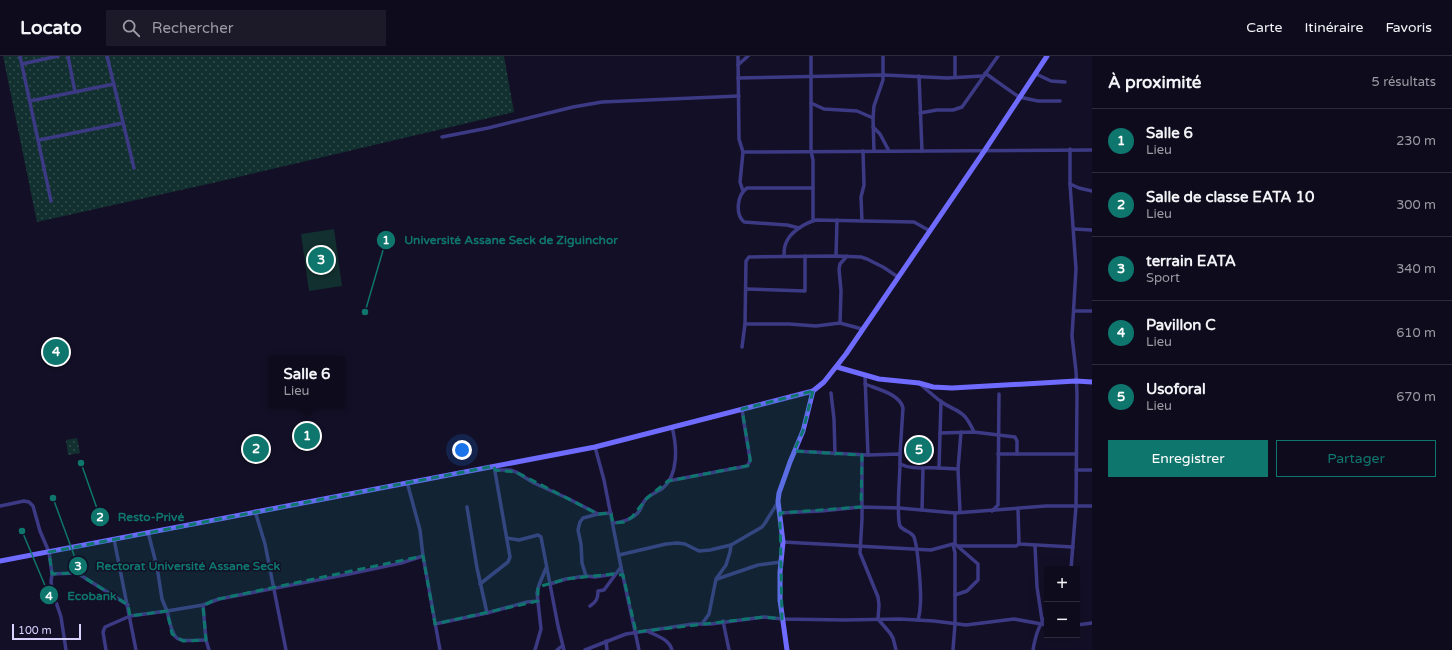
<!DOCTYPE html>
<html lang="fr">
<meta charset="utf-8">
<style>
body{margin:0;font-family:"Varela Round",sans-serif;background:#1c1929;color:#f1f3f6}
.controls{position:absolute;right:12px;bottom:12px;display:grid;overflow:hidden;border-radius:0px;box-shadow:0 4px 16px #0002}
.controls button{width:36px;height:36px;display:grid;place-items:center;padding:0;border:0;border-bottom:1px solid #2e2b3b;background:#0e0b1c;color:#f1f3f6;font:20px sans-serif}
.scale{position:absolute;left:12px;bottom:10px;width:69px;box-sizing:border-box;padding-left:4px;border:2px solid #d9d4ff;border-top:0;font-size:11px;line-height:14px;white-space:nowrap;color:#d9d4ff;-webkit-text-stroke:3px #130f26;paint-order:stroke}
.you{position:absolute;left:462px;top:394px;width:14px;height:14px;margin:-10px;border:3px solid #fff;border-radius:50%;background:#1a73e8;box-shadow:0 0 0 6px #1a73e833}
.badge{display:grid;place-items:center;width:26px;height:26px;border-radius:50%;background:#0f766e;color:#fff;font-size:13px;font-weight:700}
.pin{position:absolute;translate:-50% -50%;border:2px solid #fff;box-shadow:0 1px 4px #0006}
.popup{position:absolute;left:269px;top:300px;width:76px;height:52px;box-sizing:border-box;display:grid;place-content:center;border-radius:0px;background:#0e0b1c;filter:drop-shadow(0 1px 3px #0005);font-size:13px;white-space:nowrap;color:#9b9ba3}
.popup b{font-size:15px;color:#f1f3f6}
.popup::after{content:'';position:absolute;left:50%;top:100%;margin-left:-8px;border:8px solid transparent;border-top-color:#0e0b1c}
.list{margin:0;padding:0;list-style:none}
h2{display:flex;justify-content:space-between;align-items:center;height:52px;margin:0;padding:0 16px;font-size:17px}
h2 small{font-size:13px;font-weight:400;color:#9b9ba3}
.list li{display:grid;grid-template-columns:26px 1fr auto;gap:12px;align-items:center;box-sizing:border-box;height:64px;padding:0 16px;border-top:1px solid #2e2b3b}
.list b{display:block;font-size:15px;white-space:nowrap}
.list p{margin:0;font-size:13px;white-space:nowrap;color:#9b9ba3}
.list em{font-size:13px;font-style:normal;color:#9b9ba3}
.actions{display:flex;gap:8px;padding:12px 16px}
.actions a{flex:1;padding:9px 0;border:1px solid #0f766e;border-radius:0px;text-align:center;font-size:14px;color:#0f766e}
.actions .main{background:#0f766e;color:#fff}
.icon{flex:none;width:22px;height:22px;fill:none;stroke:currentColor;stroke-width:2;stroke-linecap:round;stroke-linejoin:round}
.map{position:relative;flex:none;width:1092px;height:594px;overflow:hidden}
header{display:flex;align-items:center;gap:24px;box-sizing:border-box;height:56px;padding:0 20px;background:#0e0b1c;border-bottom:1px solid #2e2b3b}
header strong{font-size:19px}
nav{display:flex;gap:22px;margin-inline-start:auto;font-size:14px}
.search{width:280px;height:36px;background:#1c1929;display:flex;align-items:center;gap:10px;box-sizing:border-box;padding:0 14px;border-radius:0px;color:#9b9ba3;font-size:15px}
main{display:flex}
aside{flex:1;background:#0e0b1c}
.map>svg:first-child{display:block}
.grass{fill:url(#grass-dots)}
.pitch{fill:#12302f}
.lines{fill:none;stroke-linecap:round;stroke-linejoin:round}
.street{stroke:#3d3a85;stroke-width:3.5}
.secondary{stroke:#6f6bff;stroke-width:5}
.marked{fill:#0f766e;fill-opacity:0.2;stroke:#0f766e;stroke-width:3;stroke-dasharray:8 5;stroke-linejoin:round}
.leader{fill:none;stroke:#0f766e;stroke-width:1.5}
.callout-dot{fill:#0f766e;stroke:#130f26;stroke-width:1.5}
.mark-label{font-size:12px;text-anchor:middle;font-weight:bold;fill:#fff}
.callout-label{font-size:12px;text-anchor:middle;font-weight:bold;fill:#0f766e;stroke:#130f26;stroke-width:3;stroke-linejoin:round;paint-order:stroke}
</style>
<header>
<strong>Locato</strong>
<div class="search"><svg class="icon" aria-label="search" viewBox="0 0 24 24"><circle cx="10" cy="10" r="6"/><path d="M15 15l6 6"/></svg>Rechercher</div>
<nav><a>Carte</a><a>Itinéraire</a><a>Favoris</a></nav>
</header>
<main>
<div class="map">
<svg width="1092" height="594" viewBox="0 0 1092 594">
<defs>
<pattern id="grass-dots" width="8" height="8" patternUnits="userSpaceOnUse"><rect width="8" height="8" fill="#12302f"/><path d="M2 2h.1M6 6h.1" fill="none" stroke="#344d4e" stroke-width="1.8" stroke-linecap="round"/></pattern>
</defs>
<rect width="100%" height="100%" fill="#130f26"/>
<g class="grass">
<path d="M 3,0 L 504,0 L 514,56 L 217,126 L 37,166 Z"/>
<path d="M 77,382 L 80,397 L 68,399 L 66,384 Z"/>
</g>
<path class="pitch" d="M 334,173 L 342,230 L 309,235 L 301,178 Z"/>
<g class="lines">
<g class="street">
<path d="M 20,0 L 51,145"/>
<path d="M 68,0 L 75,36"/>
<path d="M 107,0 L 134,112"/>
<path d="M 738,0 L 739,83 L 743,96 L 740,126 L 743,135"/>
<path d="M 811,0 L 811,95 L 813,104 L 813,164"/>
<path d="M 955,0 L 955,21"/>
<path d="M 22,8 L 58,0"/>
<path d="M 738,9 L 748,0"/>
<path d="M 985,17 L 1019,41 L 1038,45 L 1060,45"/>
<path d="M 1036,18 L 1051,25 L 1065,26"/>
<path d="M 919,20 L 922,95"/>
<path d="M 738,22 L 884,19 L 947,22 L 983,20"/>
<path d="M 30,45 L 114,28"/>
<path d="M 811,47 L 824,53 L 857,55 L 873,62"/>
<path d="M 920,57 L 937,54 L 953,54 L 962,51 L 998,0"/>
<path d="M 873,71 L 880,78 L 889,95"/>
<path d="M 442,81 L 488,72 L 573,51 L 602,46 L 739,40"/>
<path d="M 39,84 L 123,67"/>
<path d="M 1070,93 L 1070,128 L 1076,213 L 1072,280 L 1076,315 L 1077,338 L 1076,450 L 1071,513"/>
<path d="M 874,95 L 873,62 L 874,50 L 883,24 L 883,0"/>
<path d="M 743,96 L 1092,94"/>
<path d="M 1070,128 L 1079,132 L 1092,135"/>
<path d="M 862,165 L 861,141 L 864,129 L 863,95"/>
<path d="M 799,172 L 787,169 L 744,166 C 735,158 737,139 747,132 L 813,132"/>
<path d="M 1074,173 L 1092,174"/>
<path d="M 784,200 C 784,196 784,191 786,187 C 790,176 805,167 816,164 L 914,166 L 930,175"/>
<path d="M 836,200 L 837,164"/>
<path d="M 746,233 L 805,235 L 805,200"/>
<path d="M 1074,255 L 1092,255"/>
<path d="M 840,267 L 841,235 L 839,213 L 840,208 L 847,200"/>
<path d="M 745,268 L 789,268 L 816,270 L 840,267 L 862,273"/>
<path d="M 742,291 L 745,268 L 746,205 L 749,201 L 836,200 L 861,201 L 867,203 L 883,211 L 898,221"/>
<path d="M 865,328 C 877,333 900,338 903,352 L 900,398"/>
<path d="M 921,329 C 927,334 934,340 940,345 C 959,358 963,352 974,376"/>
<path d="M 831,337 L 834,363 L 835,398"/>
<path d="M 941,345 L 939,412 L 958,413 L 960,456"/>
<path d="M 940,377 L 974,376 L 1015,381 L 1017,385 L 1017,398"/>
<path d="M 794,395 L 868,399 L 865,320"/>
<path d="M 998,398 L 1076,398"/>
<path d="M 862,399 L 862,463 L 860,497 L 878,541 L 879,549 L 878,563 L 890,577 L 893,582 L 896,594"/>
<path d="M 868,399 L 900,398 L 900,408 C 912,414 926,411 939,412"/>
<path d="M 900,408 C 900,420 896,460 900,470 C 903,475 911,475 914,481 C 918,492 922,540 920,552 C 920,556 919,560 918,564"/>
<path d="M 958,413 L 961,376"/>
<path d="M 495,414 L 511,414 L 516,416 L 534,427 L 567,442 L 598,458 L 611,457"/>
<path d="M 1076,414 L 1092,414"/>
<path d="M 668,425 L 747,410 L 749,407 L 750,403 L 744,367 L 742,353"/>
<path d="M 407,426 L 420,474 L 423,500 L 440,594"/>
<path d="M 0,450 L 24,445 L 29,446 L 33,450 L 40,475 L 49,496 L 52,518 L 51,526 L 54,540 L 61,561 L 66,594"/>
<path d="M 467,451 L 477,512 L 487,557"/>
<path d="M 1018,453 L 1019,488 L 1073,491"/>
<path d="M 922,454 L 923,412"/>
<path d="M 255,455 L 265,488 L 286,594"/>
<path d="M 992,455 L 998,449 L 999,338"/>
<path d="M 780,457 L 821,455 L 861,451 L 899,452 L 955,457 L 1046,450 L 1092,450"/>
<path d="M 955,457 L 955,488 L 978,508 L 978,524 L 967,535 L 955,539"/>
<path d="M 598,458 L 583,462 L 580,466 L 578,474 L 581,488 L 582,507 L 586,520 L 595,521 L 615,518"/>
<path d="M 613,467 C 623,466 634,463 640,454 C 642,450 643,446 646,443 C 651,438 657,436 662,433 C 679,419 677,390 672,371"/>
<path d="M 148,476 L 157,511 L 162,543 L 167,555 L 203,549 L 219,543 L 349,518 L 401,507 L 423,500"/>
<path d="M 507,482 L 519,484 L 538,479 L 541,481 L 558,570 L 564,594"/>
<path d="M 114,483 L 136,594"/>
<path d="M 783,486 L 931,494 L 953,488 L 955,497 L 955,568 L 953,594"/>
<path d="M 958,490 L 1016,490 L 1019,488"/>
<path d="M 1035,490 L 1037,531 L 1042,564"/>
<path d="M 619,499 L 666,488 L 677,487 L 685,488 L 699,495 L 710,494 L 731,489 L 762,471 L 765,467 L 778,446"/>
<path d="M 621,511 L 639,594"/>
<path d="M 52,518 L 77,517 L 128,549"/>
<path d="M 717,523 L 758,509 L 781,506"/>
<path d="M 480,528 L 508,506 L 510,501 L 494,410"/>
<path d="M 550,528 L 566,523 L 586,520"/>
<path d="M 203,549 L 206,584 L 209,594"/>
<path d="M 590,550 C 596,546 598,543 598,535 L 604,534 L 621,511 L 604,424 L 595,391"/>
<path d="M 723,565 L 729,594"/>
<path d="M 435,568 L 487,557 L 527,546 L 538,545"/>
<path d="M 702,568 L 709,558 L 716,523 L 726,509 L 730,496 L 731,489"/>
<path d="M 1077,569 L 1092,567"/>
<path d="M 647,575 C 657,580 669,583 672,594"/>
<path d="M 606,585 L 607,594"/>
<path d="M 106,594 L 103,576 L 105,571 L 130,560 L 167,555 C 175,588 173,585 206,584"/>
<path d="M 535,594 L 541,573 L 537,537 L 539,529 L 546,512"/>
<path d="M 557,594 L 562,590"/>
<path d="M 585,594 L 626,578 L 693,568 L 711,568 L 764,561 L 782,563 L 844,564 L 900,563 L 934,565 L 966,569 L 1014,563 L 1047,569"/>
<path d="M 1033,594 C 1035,582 1038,568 1047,560"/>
</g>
<g class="secondary">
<path d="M 837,311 L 879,323 L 919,327 L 933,331 L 952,332 L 1076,325 L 1092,326"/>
<path d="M 0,505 L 595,391 L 813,335 L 824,326 L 846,298 L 985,94 L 1047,0"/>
<path d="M 787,594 L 780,544 L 780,516 L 783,486 L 778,445 L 779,437 L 790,406 L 803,375 L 813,335"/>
</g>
</g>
<path class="marked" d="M 813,335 L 803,375 L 794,395 L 862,399 L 861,451 L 780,457 L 782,563 L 764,561 L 636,576 L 623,519 L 612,518 L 566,523 L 538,531 L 538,545 L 435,568 L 423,500 L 214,544 L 203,550 L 206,584 L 183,585 L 172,578 L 167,555 L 130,560 L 128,549 L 77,517 L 52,518 L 49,496 L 494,410 L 495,414 L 516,416 L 598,458 L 611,457 L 613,467 L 624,466 L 632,461 L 647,442 L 668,425 L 751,409 L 742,353 Z"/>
<path class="leader" d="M365 256L386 184M81 407L100 461M53 442L78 510M22 475L49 539"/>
<g class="callout-dot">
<circle cx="365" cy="256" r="4"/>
<circle cx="81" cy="407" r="4"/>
<circle cx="53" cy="442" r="4"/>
<circle cx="22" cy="475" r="4"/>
<circle cx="386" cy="184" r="10"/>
<circle cx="100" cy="461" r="10"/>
<circle cx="78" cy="510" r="10"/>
<circle cx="49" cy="539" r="10"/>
</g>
<g class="mark-label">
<text x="386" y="188">1</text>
<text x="100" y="465">2</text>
<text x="78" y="514">3</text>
<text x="49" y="544">4</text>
</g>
<g class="callout-label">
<text x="511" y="188">Université Assane Seck de Ziguinchor</text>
<text x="151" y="465">Resto-Privé</text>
<text x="188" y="514">Rectorat Université Assane Seck</text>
<text x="92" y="544">Ecobank</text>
</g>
</svg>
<div class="controls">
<button>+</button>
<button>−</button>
</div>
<div class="scale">100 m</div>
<div class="you"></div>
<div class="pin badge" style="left:307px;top:380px">1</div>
<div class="popup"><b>Salle 6</b>Lieu</div>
<div class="pin badge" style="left:256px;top:393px">2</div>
<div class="pin badge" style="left:321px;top:204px">3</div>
<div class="pin badge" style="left:56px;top:296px">4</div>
<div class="pin badge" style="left:919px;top:394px">5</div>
</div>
<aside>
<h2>À proximité<small>5 résultats</small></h2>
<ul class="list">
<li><span class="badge">1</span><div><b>Salle 6</b><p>Lieu</p></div><em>230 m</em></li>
<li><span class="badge">2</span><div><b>Salle de classe EATA 10</b><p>Lieu</p></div><em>300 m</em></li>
<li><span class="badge">3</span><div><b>terrain EATA</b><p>Sport</p></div><em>340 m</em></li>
<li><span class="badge">4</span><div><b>Pavillon C</b><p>Lieu</p></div><em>610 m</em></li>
<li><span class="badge">5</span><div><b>Usoforal</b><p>Lieu</p></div><em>670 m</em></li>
</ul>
<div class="actions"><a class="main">Enregistrer</a><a>Partager</a></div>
</aside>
</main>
